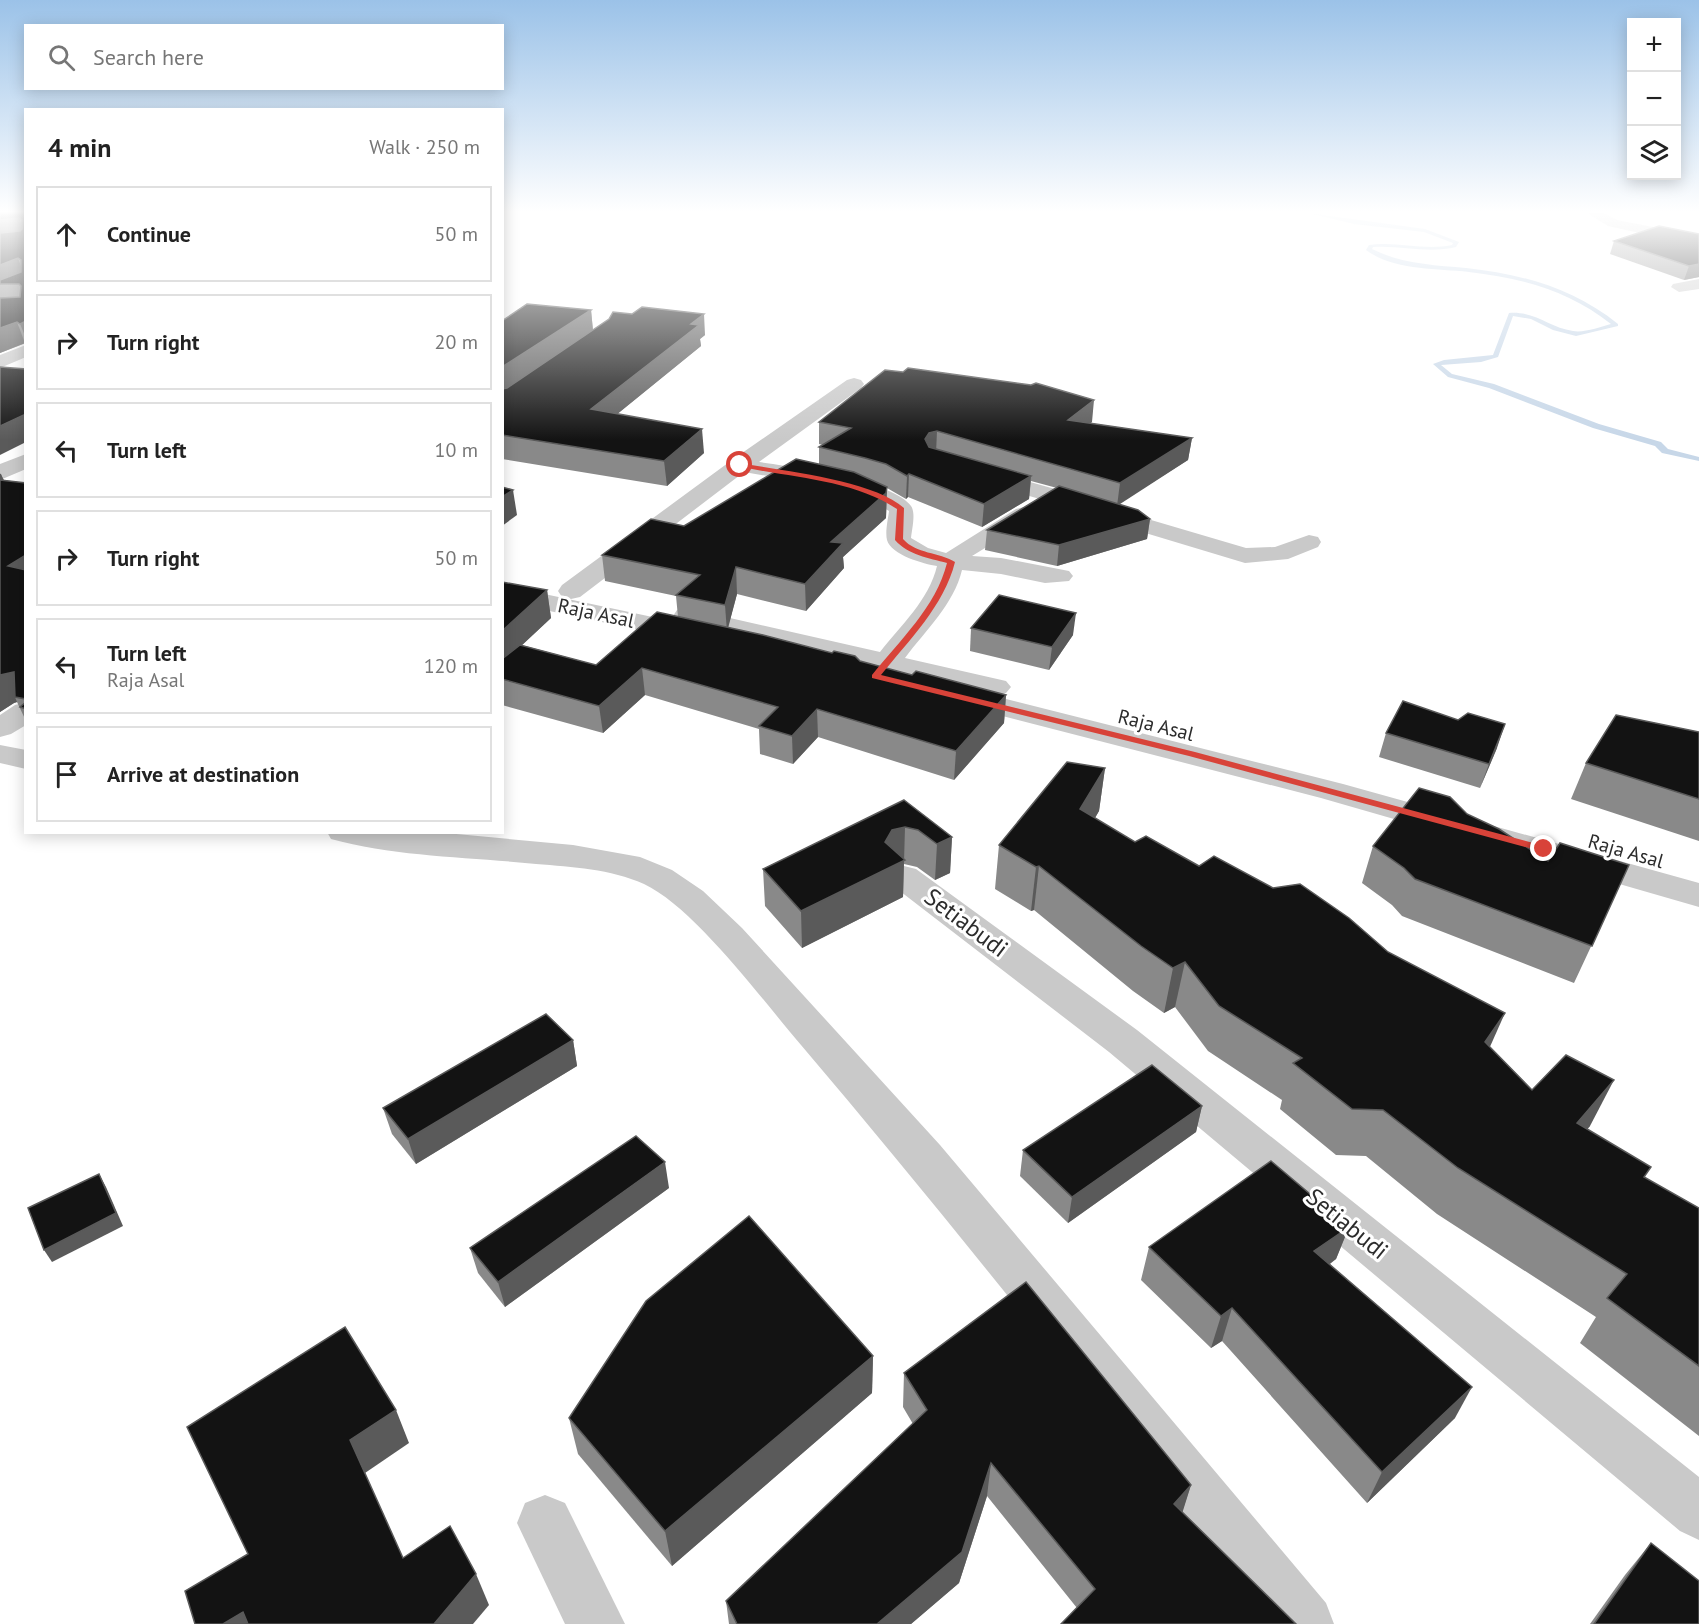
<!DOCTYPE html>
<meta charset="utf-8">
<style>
body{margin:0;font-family:"PT Sans",sans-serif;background:#f6f6f6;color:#222}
.controls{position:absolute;right:18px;top:18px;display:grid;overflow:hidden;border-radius:0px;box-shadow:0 3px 15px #0003}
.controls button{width:54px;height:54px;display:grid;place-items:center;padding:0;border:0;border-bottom:2px solid #e0e0e0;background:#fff;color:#222;font:30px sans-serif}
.stop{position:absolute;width:18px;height:18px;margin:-14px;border:4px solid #d84339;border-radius:50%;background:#fff}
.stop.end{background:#d84339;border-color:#fff;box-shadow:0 2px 6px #0008}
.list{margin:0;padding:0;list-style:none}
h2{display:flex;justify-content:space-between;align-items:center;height:78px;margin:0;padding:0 24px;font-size:26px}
h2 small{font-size:20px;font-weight:400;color:#767676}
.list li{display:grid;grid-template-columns:39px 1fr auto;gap:18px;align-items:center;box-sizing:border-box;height:96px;margin:0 12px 12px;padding:0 12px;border:2px solid #e0e0e0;border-radius:0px}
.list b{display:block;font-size:22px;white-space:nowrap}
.list p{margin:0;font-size:20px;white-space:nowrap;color:#767676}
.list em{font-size:20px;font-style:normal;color:#767676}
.icon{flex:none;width:33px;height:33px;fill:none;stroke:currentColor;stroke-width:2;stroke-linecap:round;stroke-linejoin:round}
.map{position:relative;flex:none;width:1699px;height:1624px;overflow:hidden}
.search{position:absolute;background:#fff;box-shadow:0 3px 15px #0003;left:24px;top:24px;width:480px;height:66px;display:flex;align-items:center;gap:15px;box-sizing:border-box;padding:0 21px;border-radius:0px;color:#767676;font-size:22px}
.panel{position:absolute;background:#fff;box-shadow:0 3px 15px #0003;left:24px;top:108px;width:480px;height:726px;border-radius:0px}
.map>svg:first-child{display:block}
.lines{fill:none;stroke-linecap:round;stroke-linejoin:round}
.stream{fill:#c7d7e8;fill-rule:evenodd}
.street{fill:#c9c9c9;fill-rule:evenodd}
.wall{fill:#898989}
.shaded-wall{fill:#5a5a5a}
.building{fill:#131313;stroke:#5a5a5a;stroke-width:1.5}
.route{fill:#d84339}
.labels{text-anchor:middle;stroke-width:6;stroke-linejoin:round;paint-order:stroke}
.street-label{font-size:20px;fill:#2c2c2c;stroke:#fff}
.near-street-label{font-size:24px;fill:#2c2c2c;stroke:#fff}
</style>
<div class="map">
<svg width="1699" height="1624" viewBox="0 0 1699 1624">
<rect width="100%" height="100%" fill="#fff"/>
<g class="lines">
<path class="stream" d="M 1308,213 L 1425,229 L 1459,242 L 1456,247 C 1428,254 1401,245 1373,247 L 1372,249 C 1402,264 1433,265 1466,268 C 1522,274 1573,288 1618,324 L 1618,326 L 1576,336 L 1553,330 L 1531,319 L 1513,316 L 1498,357 L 1481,362 L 1441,365 L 1452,374 L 1494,384 L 1599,424 L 1661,442 L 1668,449 L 1699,457 L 1699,461 L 1662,453 L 1655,446 L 1593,428 L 1489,388 L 1448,377 L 1433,364 L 1444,360 L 1493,355 L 1509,313 C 1536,311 1549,328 1573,331 C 1584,333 1600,327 1611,324 C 1569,291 1522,278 1469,272 C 1435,268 1395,271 1366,250 L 1369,245 C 1397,241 1424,251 1452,245 L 1453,243 L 1424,232 L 1354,224 Z"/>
<g class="street">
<path d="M 1587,213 L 1604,213 L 1617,220 L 1699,236 L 1699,246 L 1608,226 Z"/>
<path d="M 1699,279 L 1699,289 L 1679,292 L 1671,287 L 1673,284 Z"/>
<path d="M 26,345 L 26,357 L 0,368 L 0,355 Z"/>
<path d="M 854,378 L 861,380 L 864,384 L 861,388 L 759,462 C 789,466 895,481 911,506 C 916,513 912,529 911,538 L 928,548 L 946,553 L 1016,509 L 1024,507 L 1032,509 L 1036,514 L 1032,519 L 972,556 L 1001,558 L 1069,571 L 1073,576 L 1069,581 L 1045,583 L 1001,574 L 962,570 C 954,604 925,631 905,658 L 1006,681 L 1011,687 L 1006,693 L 996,696 L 893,672 C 884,683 879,686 865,682 L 861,676 L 868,666 L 697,627 L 701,632 L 697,638 L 687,640 L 502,601 L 502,585 L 676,622 L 673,616 L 677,610 L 686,608 L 880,652 C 901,625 929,600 937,566 C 924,564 891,555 887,540 C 885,532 888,519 889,511 C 846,484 793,481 744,472 L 580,597 L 571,599 L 562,597 L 558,591 L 562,585 L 732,460 L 847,380 Z"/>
<path d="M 26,454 L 26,469 L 0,480 L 0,464 Z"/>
<path d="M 988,470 L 1062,491 L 1066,496 L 1062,501 L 1054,503 L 980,482 L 977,477 L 980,472 Z"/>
<path d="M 1107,507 L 1246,548 L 1275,547 L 1309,535 L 1318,537 L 1321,542 L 1318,547 L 1288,559 L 1245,563 L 1099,519 L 1095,514 L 1099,509 Z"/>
<path d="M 962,688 L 1343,784 L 1699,883 L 1699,907 L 1321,798 L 952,703 L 947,697 L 952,691 Z"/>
<path d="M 26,702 L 26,725 L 11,734 L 0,737 L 0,715 L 15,705 Z"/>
<path d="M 0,745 L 26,750 L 26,769 L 0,763 Z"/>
<path d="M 327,832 L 435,832 L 573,845 L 640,857 L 672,870 L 703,891 L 742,928 L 940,1145 L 1326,1603 L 1334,1624 L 1268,1624 C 1114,1430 962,1234 801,1045 C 763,1001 695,908 644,884 C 610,869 573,867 536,864 C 469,857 397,857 331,839 Z"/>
<path d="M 904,866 L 916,869 L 1137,1030 L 1699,1477 L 1699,1540 L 1680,1531 L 1109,1052 L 892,885 L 886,877 L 892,869 Z"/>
<path d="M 545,1495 L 565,1503 L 625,1624 L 565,1624 L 517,1523 L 525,1503 Z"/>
</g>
</g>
<g class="wall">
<path d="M 0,213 L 26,213 L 26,343 L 0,353 Z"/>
<path d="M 1699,234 L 1699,277 L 1684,280 L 1610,254 L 1614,241 Z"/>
<path d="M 591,310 L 593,330 L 705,335 L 700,339 L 701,346 L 617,414 L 704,453 L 667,486 L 502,459 L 502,321 Z"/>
<path d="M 819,422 L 1092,422 L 1090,423 L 1192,438 L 1188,460 L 1118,504 L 1150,519 L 1147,539 L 1057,566 L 985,550 L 987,530 L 1057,488 L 1031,481 L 1029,499 L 982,527 L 908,497 L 906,499 L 887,488 L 886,518 L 843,557 L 844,568 L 806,611 L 737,594 L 728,627 L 912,675 L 1006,695 L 1004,723 L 954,780 L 818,737 L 793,764 L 760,754 L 759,729 L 645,695 L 603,733 L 502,705 L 502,582 L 547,590 L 551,618 L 522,645 L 596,665 L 678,617 L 676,596 L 605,581 L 602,555 L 684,526 L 819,464 L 819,447 L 823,445 L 819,444 Z"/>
<path d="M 0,473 L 4,480 L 26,483 L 26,721 L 17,702 L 14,703 L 0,712 Z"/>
<path d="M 971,628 L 1073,635 L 1049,670 L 970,651 Z"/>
<path d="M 1699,732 L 1699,841 L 1571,799 L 1586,763 Z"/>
<path d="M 1386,733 L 1497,748 L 1480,788 L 1379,757 Z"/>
<path d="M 1105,768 L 1099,811 L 1095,818 L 1135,842 L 1490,1047 L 1532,1090 L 1590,1126 L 1587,1129 L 1645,1178 L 1699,1208 L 1699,1436 L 1580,1343 L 1596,1317 L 1437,1214 L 1366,1156 L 1336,1155 L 1280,1109 L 1282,1100 L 1208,1051 L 1175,1007 L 1164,1013 L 1133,991 L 1034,910 L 1031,911 L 995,889 L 999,845 Z"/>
<path d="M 904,800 L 952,837 L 950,873 L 935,880 L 917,867 L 904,864 L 903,897 L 802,948 L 765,906 L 763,869 Z"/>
<path d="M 1467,814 L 1548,861 L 1629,865 L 1574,983 L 1402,916 L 1392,905 L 1362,883 L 1373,846 Z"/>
<path d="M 573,1040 L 577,1066 L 416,1164 L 392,1134 L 383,1108 Z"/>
<path d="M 1202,1106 L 1196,1132 L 1068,1223 L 1020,1176 L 1023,1150 Z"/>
<path d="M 669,1188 L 505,1307 L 478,1273 L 470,1248 Z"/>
<path d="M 1349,1227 L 1336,1259 L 1330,1264 L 1455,1418 L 1367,1503 L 1222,1341 L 1211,1348 L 1141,1280 L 1149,1247 Z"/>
<path d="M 873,1356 L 872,1393 L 672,1566 L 578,1454 L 569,1418 Z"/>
<path d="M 904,1373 L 1191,1485 L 1182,1512 L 1077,1608 L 987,1496 L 959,1583 L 911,1624 L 729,1624 L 726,1601 L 913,1424 L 903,1407 Z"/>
<path d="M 1651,1543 L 1699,1624 L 1590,1624 L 1625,1575 Z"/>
</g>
<g class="shaded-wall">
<path d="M 19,218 L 26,235 L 0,238 L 0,220 Z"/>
<path d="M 18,258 L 25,277 L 0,284 L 0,265 Z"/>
<path d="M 1699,264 L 1699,277 L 1684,280 L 1689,266 Z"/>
<path d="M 591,310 L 593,331 L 502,392 L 502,367 Z"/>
<path d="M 704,314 L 705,335 L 700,339 L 701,346 L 594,433 L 591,409 L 691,324 Z"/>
<path d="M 26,321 L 26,338 L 20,324 Z"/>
<path d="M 17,322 L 25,343 L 0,353 L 0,328 Z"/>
<path d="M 1094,400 L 1092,422 L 1066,442 L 1068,420 Z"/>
<path d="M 26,414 L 26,442 L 0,455 L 0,426 Z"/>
<path d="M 702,429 L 704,453 L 667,486 L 664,461 Z"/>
<path d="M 937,431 L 936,453 L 928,455 L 925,439 L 929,433 Z"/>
<path d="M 1192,438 L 1188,460 L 1117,506 L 1120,483 Z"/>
<path d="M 0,474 L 1,474 L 11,498 L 0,497 Z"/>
<path d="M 909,474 L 908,497 L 906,499 L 907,476 Z"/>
<path d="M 1031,476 L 1029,499 L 982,527 L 984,504 Z"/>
<path d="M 887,487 L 886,518 L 843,557 L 844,568 L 806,611 L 805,584 L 831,542 Z"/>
<path d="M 513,490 L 517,515 L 502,526 L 502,497 Z"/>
<path d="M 1150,519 L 1147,539 L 1057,566 L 1059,545 Z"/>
<path d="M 26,555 L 26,589 L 8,566 Z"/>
<path d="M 736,567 L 737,594 L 727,632 L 725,605 Z"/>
<path d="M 547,590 L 551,618 L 502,664 L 502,631 Z"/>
<path d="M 1076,613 L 1073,635 L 1049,670 L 1052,647 Z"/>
<path d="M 642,668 L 645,695 L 603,733 L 599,706 Z"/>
<path d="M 14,672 L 15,697 L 17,702 L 14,703 L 0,712 L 0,675 Z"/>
<path d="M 1006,695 L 1004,723 L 954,780 L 956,751 Z"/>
<path d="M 817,709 L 818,737 L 793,764 L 792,736 Z"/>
<path d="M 1505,724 L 1497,748 L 1480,788 L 1489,764 Z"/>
<path d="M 1105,768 L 1099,811 L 1074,853 L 1080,809 Z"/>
<path d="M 905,827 L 903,897 L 802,948 L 801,911 L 885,842 L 892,830 Z"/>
<path d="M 952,837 L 950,873 L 935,880 L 937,844 Z"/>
<path d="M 1039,866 L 1034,910 L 1031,911 L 1036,867 Z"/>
<path d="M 1185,962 L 1175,1007 L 1164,1013 L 1173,968 Z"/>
<path d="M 1505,1013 L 1485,1058 L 1485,1042 Z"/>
<path d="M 573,1040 L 577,1066 L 416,1164 L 408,1139 Z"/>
<path d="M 1614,1080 L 1590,1126 L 1554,1169 L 1577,1123 Z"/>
<path d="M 1202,1106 L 1196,1132 L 1068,1223 L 1072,1197 Z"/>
<path d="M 665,1162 L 669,1188 L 505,1307 L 498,1282 Z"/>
<path d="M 99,1174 L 106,1187 L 123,1226 L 52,1262 L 44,1250 Z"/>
<path d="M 1349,1227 L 1336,1259 L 1302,1284 L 1314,1251 Z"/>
<path d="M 1232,1308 L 1222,1341 L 1211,1348 L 1221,1316 Z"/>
<path d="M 873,1356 L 872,1393 L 672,1566 L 665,1531 Z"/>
<path d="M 1472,1387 L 1455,1418 L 1367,1503 L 1382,1472 Z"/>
<path d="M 396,1410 L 409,1443 L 365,1473 L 350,1440 Z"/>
<path d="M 991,1463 L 987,1496 L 959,1583 L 911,1624 L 877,1624 Z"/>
<path d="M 1191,1485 L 1181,1517 L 1174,1504 Z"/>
<path d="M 476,1574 L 489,1605 L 473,1624 L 434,1624 Z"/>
<path d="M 243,1612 L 251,1624 L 223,1624 Z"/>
</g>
<g class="building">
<path d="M 0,213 L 26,213 L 26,321 L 20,324 L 17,322 L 0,328 L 0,298 L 20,297 L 21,286 L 19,284 L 0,284 L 0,280 L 21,272 L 21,260 L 18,258 L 0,265 L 0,233 L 20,231 L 22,229 L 22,220 L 19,218 L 0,220 Z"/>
<path d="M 1659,226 L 1699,234 L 1699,264 L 1689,266 L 1614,241 Z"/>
<path d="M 527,304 L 591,310 L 502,367 L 502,321 Z"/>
<path d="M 642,307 L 704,314 L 691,324 L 699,325 L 591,409 L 702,429 L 664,461 L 502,435 L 502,389 L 507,388 L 609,319 L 613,312 L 632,314 Z"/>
<path d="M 0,367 L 26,369 L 26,414 L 0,426 Z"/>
<path d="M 908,368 L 1031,385 L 1036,383 L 1094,400 L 1068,420 L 1192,438 L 1120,483 L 937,431 L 929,433 L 925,439 L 929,447 L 1031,476 L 984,504 L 909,474 L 907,476 L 886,464 L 865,458 L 819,447 L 851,428 L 819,422 L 885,370 L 903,372 Z"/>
<path d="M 796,459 L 854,472 L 887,487 L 886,493 L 831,542 L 843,543 L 805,584 L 736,567 L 725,605 L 676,595 L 700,575 L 602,555 L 651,519 L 684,526 Z"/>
<path d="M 0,480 L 26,483 L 26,555 L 8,566 L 26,570 L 26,699 L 15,697 L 14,672 L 0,675 Z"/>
<path d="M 1059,486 L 1138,510 L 1150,519 L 1059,545 L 987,530 Z"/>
<path d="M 502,487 L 513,490 L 502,497 Z"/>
<path d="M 502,582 L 547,590 L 502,631 Z"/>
<path d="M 999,595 L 1076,613 L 1052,647 L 971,628 Z"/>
<path d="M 657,612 L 763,635 L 832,653 L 834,651 L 855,656 L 860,661 L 912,675 L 916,671 L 1006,695 L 956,751 L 817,709 L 792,736 L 759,726 L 778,707 L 642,668 L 599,706 L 502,679 L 502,659 L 520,645 L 596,665 Z"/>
<path d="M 1403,701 L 1458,720 L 1468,713 L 1505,724 L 1489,764 L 1386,733 Z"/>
<path d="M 26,702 L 26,709 L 20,707 Z"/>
<path d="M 1616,715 L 1699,732 L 1699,799 L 1586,763 Z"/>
<path d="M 1067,762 L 1105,768 L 1080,809 L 1135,842 L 1146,836 L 1199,866 L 1214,856 L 1273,888 L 1300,884 L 1349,918 L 1388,952 L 1505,1013 L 1485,1042 L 1532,1090 L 1566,1055 L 1614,1080 L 1577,1123 L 1651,1167 L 1644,1177 L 1699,1208 L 1699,1366 L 1607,1298 L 1627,1274 L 1458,1168 L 1383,1110 L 1352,1109 L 1293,1063 L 1302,1058 L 1219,1006 L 1185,962 L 1173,968 L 1141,946 L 1039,866 L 1036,867 L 999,845 Z"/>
<path d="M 1419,788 L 1450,797 L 1467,814 L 1499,829 L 1548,861 L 1560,843 L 1629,865 L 1592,946 L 1415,879 L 1404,868 L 1373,846 Z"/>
<path d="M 904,800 L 952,837 L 937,844 L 918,830 L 905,827 L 892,830 L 885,842 L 905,860 L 801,911 L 763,869 Z"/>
<path d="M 546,1014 L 573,1040 L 408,1139 L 383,1108 Z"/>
<path d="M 1152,1065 L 1202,1106 L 1072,1197 L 1023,1150 Z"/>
<path d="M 636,1136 L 665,1162 L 498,1282 L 470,1248 Z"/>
<path d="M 1271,1161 L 1349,1227 L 1314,1251 L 1472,1387 L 1382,1472 L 1232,1308 L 1221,1316 L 1149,1247 Z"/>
<path d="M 99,1174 L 116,1213 L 44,1250 L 28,1208 Z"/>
<path d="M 749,1216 L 873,1356 L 665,1531 L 569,1418 L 646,1301 Z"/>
<path d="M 1026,1282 L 1191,1485 L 1174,1504 L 1296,1624 L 1061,1624 L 1095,1589 L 991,1463 L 962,1552 L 877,1624 L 737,1624 L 726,1601 L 927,1410 L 904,1373 Z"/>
<path d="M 345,1327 L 396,1410 L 350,1440 L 403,1558 L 450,1526 L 476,1574 L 434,1624 L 248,1624 L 243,1612 L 223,1624 L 195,1624 L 185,1591 L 248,1554 L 187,1427 Z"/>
<path d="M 1651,1543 L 1699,1581 L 1699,1624 L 1594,1624 Z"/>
</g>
<linearGradient id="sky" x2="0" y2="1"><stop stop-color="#9bc2e8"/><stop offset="0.48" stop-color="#fff"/><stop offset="1" stop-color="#fff" stop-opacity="0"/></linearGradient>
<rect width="1699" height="440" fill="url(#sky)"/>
<path class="route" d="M 740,463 C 784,471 873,480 904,508 L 903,539 C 916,554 939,552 955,562 C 944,606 909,640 881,675 L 1195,752 L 1548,847 L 1549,849 L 1544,852 L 1189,756 L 872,678 L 872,675 C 900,640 936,607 947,563 C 929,558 908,555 895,540 L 897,509 C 852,479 790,478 738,466 Z"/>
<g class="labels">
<g class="street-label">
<text transform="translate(596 613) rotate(12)" y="7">Raja Asal</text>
<text transform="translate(1156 725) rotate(14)" y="7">Raja Asal</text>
<text transform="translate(1626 851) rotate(16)" y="7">Raja Asal</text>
</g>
<g class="near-street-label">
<text transform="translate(966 923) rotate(37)" y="8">Setiabudi</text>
<text transform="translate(1347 1224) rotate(39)" y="8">Setiabudi</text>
</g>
</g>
</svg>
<div class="controls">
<button>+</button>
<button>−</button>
<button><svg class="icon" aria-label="layers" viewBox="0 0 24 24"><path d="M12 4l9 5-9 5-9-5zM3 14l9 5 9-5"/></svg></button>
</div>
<div class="stop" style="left:740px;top:465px"></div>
<div class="stop end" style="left:1544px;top:849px"></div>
<div class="search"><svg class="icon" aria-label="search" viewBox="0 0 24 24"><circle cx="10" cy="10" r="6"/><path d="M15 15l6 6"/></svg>Search here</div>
<section class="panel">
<h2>4 min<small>Walk · 250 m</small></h2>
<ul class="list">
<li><svg class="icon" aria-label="ahead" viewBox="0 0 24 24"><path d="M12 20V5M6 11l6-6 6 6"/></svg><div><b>Continue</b></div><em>50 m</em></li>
<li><svg class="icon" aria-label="right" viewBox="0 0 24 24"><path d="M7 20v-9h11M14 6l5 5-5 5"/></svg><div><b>Turn right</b></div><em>20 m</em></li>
<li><svg class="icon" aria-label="left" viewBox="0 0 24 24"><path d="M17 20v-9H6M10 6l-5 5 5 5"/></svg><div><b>Turn left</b></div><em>10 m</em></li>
<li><svg class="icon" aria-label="right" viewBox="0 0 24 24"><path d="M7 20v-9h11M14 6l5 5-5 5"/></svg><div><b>Turn right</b></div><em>50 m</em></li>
<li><svg class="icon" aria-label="left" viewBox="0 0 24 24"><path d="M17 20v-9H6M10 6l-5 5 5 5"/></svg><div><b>Turn left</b><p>Raja Asal</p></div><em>120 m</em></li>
<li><svg class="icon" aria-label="arrive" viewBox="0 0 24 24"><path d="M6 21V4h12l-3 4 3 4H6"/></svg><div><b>Arrive at destination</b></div></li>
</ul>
</section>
</div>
